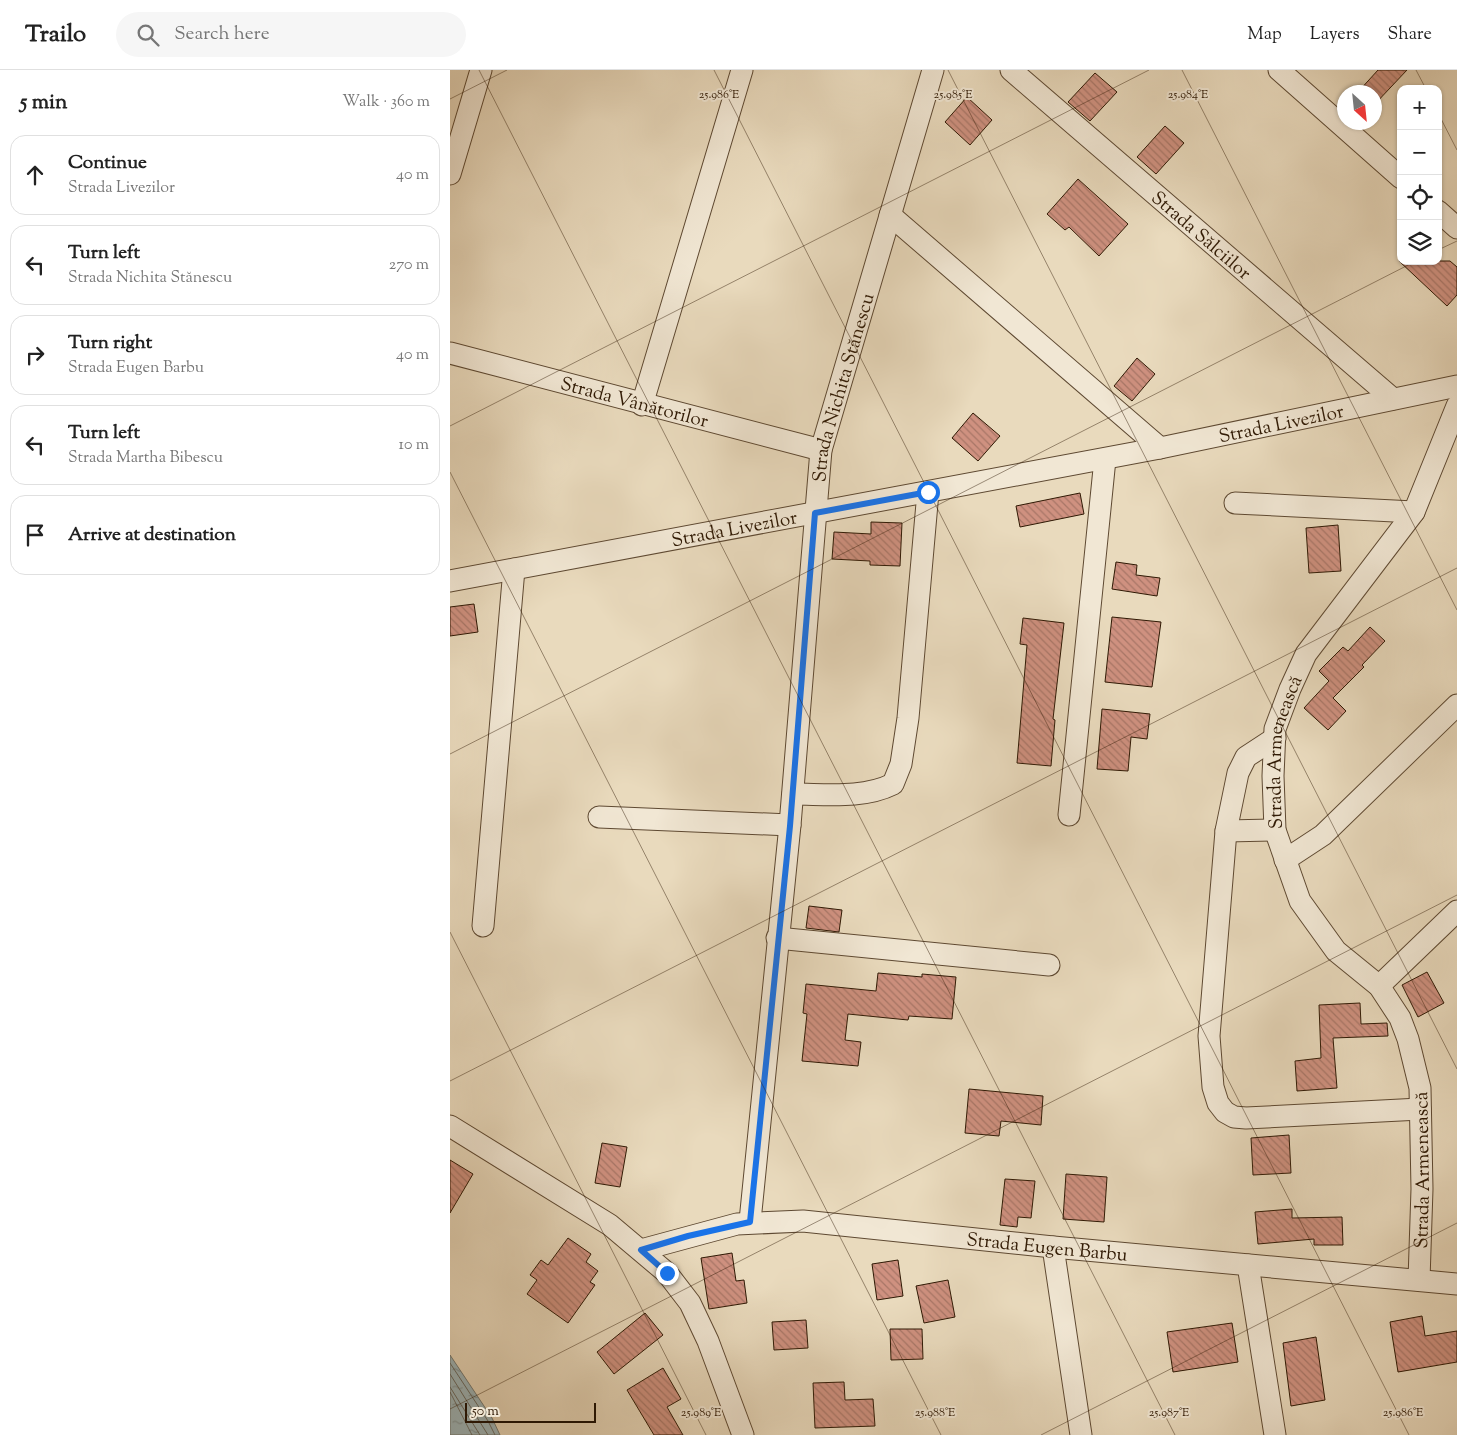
<!DOCTYPE html>
<meta charset="utf-8">
<style>
body{margin:0;font-family:"Sorts Mill Goudy",serif;background:#f6f6f6;color:#222}
.controls{position:absolute;right:15px;top:15px;display:grid;overflow:hidden;border-radius:10px;box-shadow:0 1px 4px #0004}
.controls button{width:45px;height:45px;display:grid;place-items:center;padding:0;border:0;border-bottom:1px solid #e0e0e0;background:#fff;color:#222;font:25px sans-serif}
.compass{position:absolute;left:887px;top:15px;width:45px;height:45px;border-radius:50%;background:#fff;box-shadow:0 1px 4px #0004;rotate:153deg}
.scale{position:absolute;left:15px;bottom:12px;width:131px;box-sizing:border-box;padding-left:5px;border:2px solid #2f1904;border-top:0;font-size:14px;line-height:18px;white-space:nowrap;color:#2f1904;-webkit-text-stroke:4px #f1e7d4;paint-order:stroke}
.stop{position:absolute;width:15px;height:15px;margin:-11px;border:4px solid #1a73e8;border-radius:50%;background:#fff}
.stop.end{background:#1a73e8;border-color:#fff;box-shadow:0 1px 5px #0008}
.list{margin:0;padding:0;list-style:none}
h2{display:flex;justify-content:space-between;align-items:center;height:65px;margin:0;padding:0 20px;font-size:21px}
h2 small{font-size:16px;font-weight:400;color:#767676}
.list li{display:grid;grid-template-columns:32px 1fr auto;gap:15px;align-items:center;box-sizing:border-box;height:80px;margin:0 10px 10px;padding:0 10px;border:1px solid #e0e0e0;border-radius:15px}
.list b{display:block;font-size:19px;white-space:nowrap}
.list p{margin:0;font-size:16px;white-space:nowrap;color:#767676}
.list em{font-size:16px;font-style:normal;color:#767676}
.icon{flex:none;width:28px;height:28px;fill:none;stroke:currentColor;stroke-width:2;stroke-linecap:round;stroke-linejoin:round}
.map{position:relative;flex:none;width:1007px;height:1365px;overflow:hidden}
header{display:flex;align-items:center;gap:30px;box-sizing:border-box;height:70px;padding:0 25px;background:#fff;border-bottom:1px solid #e0e0e0}
header strong{font-size:24px}
nav{display:flex;gap:28px;margin-inline-start:auto;font-size:18px}
.search{width:350px;height:45px;background:#f6f6f6;display:flex;align-items:center;gap:12px;box-sizing:border-box;padding:0 18px;border-radius:28px;color:#767676;font-size:19px}
main{display:flex}
aside{flex:1;background:#fff}
.map>svg:first-child{display:block}
.water{fill:url(#water-ripples);stroke:#717872}
.lines{fill:none;stroke-linecap:round;stroke-linejoin:round}
.shore{stroke:#666860;stroke-width:1}
.building{fill:url(#building-back-hatch);stroke:#2f1904}
.minor-casing{stroke:#5e4932;stroke-width:23}
.minor{stroke:#f1e7d4;stroke-width:21}
.route{stroke:#1a73e8;stroke-width:6}
.ticks{fill:none;stroke:#2f1904;stroke-width:1;stroke-opacity:0.45}
.labels{text-anchor:middle;stroke-width:4;stroke-linejoin:round;paint-order:stroke}
.street-label{font-size:19px;fill:#2f1904;stroke:#f1e7d4}
.ticks-label{font-size:12px;text-anchor:middle;fill:#2f1904;stroke:#f1e7d4;stroke-width:4;stroke-linejoin:round;paint-order:stroke}
</style>
<header>
<strong>Trailo</strong>
<div class="search"><svg class="icon" aria-label="search" viewBox="0 0 24 24"><circle cx="10" cy="10" r="6"/><path d="M15 15l6 6"/></svg>Search here</div>
<nav><a>Map</a><a>Layers</a><a>Share</a></nav>
</header>
<main>
<aside>
<h2>5 min<small>Walk · 360 m</small></h2>
<ul class="list">
<li><svg class="icon" aria-label="ahead" viewBox="0 0 24 24"><path d="M12 20V5M6 11l6-6 6 6"/></svg><div><b>Continue</b><p>Strada Livezilor</p></div><em>40 m</em></li>
<li><svg class="icon" aria-label="left" viewBox="0 0 24 24"><path d="M17 20v-9H6M10 6l-5 5 5 5"/></svg><div><b>Turn left</b><p>Strada Nichita Stănescu</p></div><em>270 m</em></li>
<li><svg class="icon" aria-label="right" viewBox="0 0 24 24"><path d="M7 20v-9h11M14 6l5 5-5 5"/></svg><div><b>Turn right</b><p>Strada Eugen Barbu</p></div><em>40 m</em></li>
<li><svg class="icon" aria-label="left" viewBox="0 0 24 24"><path d="M17 20v-9H6M10 6l-5 5 5 5"/></svg><div><b>Turn left</b><p>Strada Martha Bibescu</p></div><em>10 m</em></li>
<li><svg class="icon" aria-label="arrive" viewBox="0 0 24 24"><path d="M6 21V4h12l-3 4 3 4H6"/></svg><div><b>Arrive at destination</b></div></li>
</ul>
</aside>
<div class="map">
<svg width="1007" height="1365" viewBox="0 0 1007 1365">
<defs>
<pattern id="water-ripples" width="26" height="14" patternUnits="userSpaceOnUse" patternTransform="scale(1.25)"><rect width="26" height="14" fill="#9db7bc"/><path d="M2 4q2-2 4 0t4 0M15 11q2-2 4 0t4 0" fill="none" stroke="#809497"/></pattern>
<pattern id="building-back-hatch" width="6" height="6" patternUnits="userSpaceOnUse" patternTransform="scale(1.25)"><rect width="6" height="6" fill="#cf9180"/><path d="M-1 5l2 2M0 0l6 6M5-1l2 2" fill="none" stroke="#a87667"/></pattern>
</defs>
<rect width="100%" height="100%" fill="#e9dabd"/>
<filter id="stains"><feTurbulence type="fractalNoise" baseFrequency=".004" numOctaves="4"/><feColorMatrix values="0 0 0 0 .2 0 0 0 0 .09 0 0 0 0 .02 0 0 0 .5 -.17"/></filter>
<radialGradient id="worn" r=".72"><stop offset=".6" stop-color="#630" stop-opacity="0"/><stop offset="1" stop-color="#630" stop-opacity=".3"/></radialGradient>
<path class="water" d="M 0,1285 L 42,1348 L 50,1365 L 0,1365 Z"/>
<g class="lines">
<g class="shore">
<path d="M 0,1293 L 38,1351 L 45,1365"/>
<path d="M 0,1304 L 38,1365"/>
<path d="M 0,1317 L 30,1365"/>
</g>
</g>
<g class="building">
<path d="M 928,0 L 957,0 L 924,35 L 924,22 L 908,22 Z"/>
<path d="M 645,3 L 667,22 L 640,51 L 618,32 Z"/>
<path d="M 517,27 L 542,50 L 520,75 L 495,52 Z"/>
<path d="M 715,56 L 734,73 L 706,104 L 687,87 Z"/>
<path d="M 628,109 L 678,154 L 649,186 L 619,157 L 615,160 L 597,144 Z"/>
<path d="M 949,191 L 1000,191 L 1007,197 L 1007,225 L 997,236 Z"/>
<path d="M 687,288 L 705,304 L 682,331 L 664,316 Z"/>
<path d="M 523,343 L 550,366 L 528,391 L 502,368 Z"/>
<path d="M 630,423 L 634,444 L 570,457 L 566,436 Z"/>
<path d="M 421,452 L 452,453 L 450,496 L 420,495 L 420,491 L 382,489 L 384,462 L 421,464 Z"/>
<path d="M 888,455 L 891,501 L 859,503 L 856,458 Z"/>
<path d="M 666,492 L 687,495 L 686,505 L 710,508 L 707,526 L 662,519 Z"/>
<path d="M 24,534 L 28,562 L 0,566 L 0,537 Z"/>
<path d="M 662,547 L 711,552 L 702,617 L 655,612 Z"/>
<path d="M 573,548 L 614,553 L 603,649 L 605,650 L 601,696 L 567,693 L 577,575 L 570,574 Z"/>
<path d="M 920,557 L 935,571 L 912,595 L 914,597 L 883,628 L 896,641 L 878,660 L 854,638 L 879,611 L 869,601 L 893,577 L 898,581 Z"/>
<path d="M 652,639 L 700,644 L 697,669 L 681,667 L 678,701 L 647,699 Z"/>
<path d="M 359,836 L 392,840 L 389,862 L 356,858 Z"/>
<path d="M 977,902 L 994,933 L 968,947 L 952,915 Z"/>
<path d="M 428,903 L 472,907 L 472,904 L 506,907 L 502,949 L 459,946 L 458,950 L 398,944 L 395,970 L 411,972 L 408,996 L 352,991 L 357,944 L 353,943 L 356,914 L 426,921 Z"/>
<path d="M 910,933 L 911,954 L 937,953 L 938,966 L 883,968 L 887,1018 L 847,1021 L 845,991 L 871,988 L 869,935 Z"/>
<path d="M 519,1019 L 593,1026 L 591,1055 L 551,1051 L 549,1066 L 515,1063 Z"/>
<path d="M 839,1065 L 841,1103 L 803,1105 L 801,1068 Z"/>
<path d="M 152,1073 L 177,1077 L 170,1117 L 145,1113 Z"/>
<path d="M 0,1090 L 23,1104 L 0,1143 Z"/>
<path d="M 616,1104 L 657,1107 L 654,1152 L 613,1149 Z"/>
<path d="M 555,1109 L 585,1111 L 581,1148 L 568,1147 L 567,1157 L 550,1155 Z"/>
<path d="M 842,1139 L 842,1148 L 892,1147 L 893,1175 L 864,1175 L 864,1169 L 808,1174 L 805,1142 Z"/>
<path d="M 118,1168 L 141,1184 L 136,1192 L 148,1201 L 140,1212 L 145,1215 L 118,1253 L 77,1224 L 87,1210 L 80,1205 L 91,1190 L 98,1195 Z"/>
<path d="M 282,1183 L 286,1211 L 294,1210 L 297,1233 L 259,1239 L 251,1188 Z"/>
<path d="M 448,1190 L 453,1226 L 427,1230 L 422,1194 Z"/>
<path d="M 498,1210 L 505,1247 L 474,1253 L 466,1216 Z"/>
<path d="M 195,1243 L 213,1265 L 164,1304 L 147,1282 Z"/>
<path d="M 972,1246 L 975,1266 L 1007,1261 L 1007,1292 L 948,1302 L 940,1252 Z"/>
<path d="M 356,1250 L 358,1278 L 324,1280 L 322,1252 Z"/>
<path d="M 782,1253 L 788,1292 L 723,1302 L 717,1262 Z"/>
<path d="M 440,1259 L 472,1259 L 473,1289 L 441,1290 Z"/>
<path d="M 866,1267 L 875,1330 L 841,1336 L 833,1273 Z"/>
<path d="M 213,1298 L 231,1329 L 217,1337 L 233,1365 L 204,1365 L 177,1320 Z"/>
<path d="M 394,1312 L 395,1330 L 423,1329 L 425,1356 L 365,1358 L 363,1313 Z"/>
</g>
<g class="lines">
<defs>
<g id="minor">
<path id="s1" d="M 561,0 L 943,329"/>
<path d="M 829,0 L 951,108"/>
<path d="M 0,104 L 31,0"/>
<path d="M 988,141 L 1007,158"/>
<path d="M 440,145 L 710,378"/>
<path id="s2" d="M 0,283 L 371,380"/>
<path d="M 192,335 L 292,0"/>
<path d="M 785,433 L 964,442"/>
<path id="s3" d="M 0,511 L 710,378 L 1007,316"/>
<path d="M 825,668 L 796,687 L 788,703 L 776,761 L 759,966 L 763,1017 L 768,1033 L 775,1042 L 784,1047 L 796,1048 L 970,1039"/>
<path d="M 343,724 C 376,724 413,729 443,714 L 451,694 L 458,648 L 478,422"/>
<path d="M 619,745 L 655,389"/>
<path d="M 149,747 L 340,755"/>
<path d="M 776,761 L 825,760"/>
<path d="M 835,790 L 873,765 L 1007,635"/>
<path d="M 33,856 L 64,499"/>
<path d="M 327,868 L 599,895"/>
<path d="M 929,916 L 1007,841"/>
<path d="M 0,1056 L 160,1155 L 217,1203 L 240,1233 L 258,1271 L 293,1365"/>
<path id="s4" d="M 300,1151 L 340,755 L 371,380 L 483,0"/>
<path d="M 603,1177 L 631,1365"/>
<path id="s5" d="M 191,1180 L 287,1154 L 353,1151 L 603,1177 L 1007,1214"/>
<path d="M 798,1195 L 825,1365"/>
<path id="s6" d="M 969,1210 L 972,1119 L 970,1018 L 958,969 L 950,948 L 929,916 L 886,881 L 850,831 L 825,760 L 823,706 L 825,659 L 840,619 L 856,584 L 964,442 L 1007,336"/>
</g>
</defs>
<use href="#minor" class="minor-casing"/>
<use href="#minor" class="minor"/>
</g>
<g class="lines">
<path class="route" d="M 217,1203 L 191,1180 L 238,1166 L 300,1152 L 340,756 L 365,443 L 478,422"/>
</g>
<path class="ticks" d="M 29,0 L 725,1365M 264,0 L 959,1365M 498,0 L 1007,999M 732,0 L 1007,540M 966,0 L 976,19M 0,29 L 57,0M 988,43 L 1007,80M 988,180 L 1007,171M 0,356 L 699,0M 0,402 L 491,1365M 0,684 L 966,191M 0,862 L 256,1365M 0,1011 L 1007,498M 0,1322 L 22,1365M 0,1339 L 1007,825M 591,1365 L 1007,1153"/>
<g class="labels">
<g class="street-label">
<text dy="7" stroke="none"><textPath href="#s1" startOffset="252">Strada Sălciilor</textPath></text>
<text dy="7" stroke="none"><textPath href="#s4" startOffset="840">Strada Nichita Stănescu</textPath></text>
<text dy="7" stroke="none"><textPath href="#s2" startOffset="191">Strada Vânătorilor</textPath></text>
<text dy="7" stroke="none"><textPath href="#s3" startOffset="846">Strada Livezilor</textPath></text>
<text dy="7" stroke="none"><textPath href="#s3" startOffset="289">Strada Livezilor</textPath></text>
<text dy="7" stroke="none"><textPath href="#s6" startOffset="575">Strada Armenească</textPath></text>
<text dy="7" stroke="none"><textPath href="#s6" startOffset="110">Strada Armenească</textPath></text>
<text dy="7" stroke="none"><textPath href="#s5" startOffset="411">Strada Eugen Barbu</textPath></text>
</g>
</g>
<g class="ticks-label">
<text x="269" y="28">25.986°E</text>
<text x="503" y="28">25.985°E</text>
<text x="738" y="28">25.984°E</text>
<text x="251" y="1346">25.989°E</text>
<text x="485" y="1346">25.988°E</text>
<text x="719" y="1346">25.987°E</text>
<text x="953" y="1346">25.986°E</text>
</g>
<rect width="100%" height="100%" filter="url(#stains)"/>
<rect width="100%" height="100%" fill="url(#worn)"/>
</svg>
<div class="controls">
<button>+</button>
<button>−</button>
<button><svg class="icon" aria-label="locate" viewBox="0 0 24 24"><circle cx="12" cy="12" r="6"/><path d="M12 2v4M12 18v4M2 12h4M18 12h4"/></svg></button>
<button><svg class="icon" aria-label="layers" viewBox="0 0 24 24"><path d="M12 4l9 5-9 5-9-5zM3 14l9 5 9-5"/></svg></button>
</div>
<svg class="compass" viewBox="-18 -18 36 36"><path d="M0-13l5 13h-10z" fill="#e53935"/><path d="M0 13l5-13h-10z" fill="#767676"/></svg>
<div class="scale">50 m</div>
<div class="stop" style="left:478px;top:422px"></div>
<div class="stop end" style="left:217px;top:1203px"></div>
</div>
</main>
